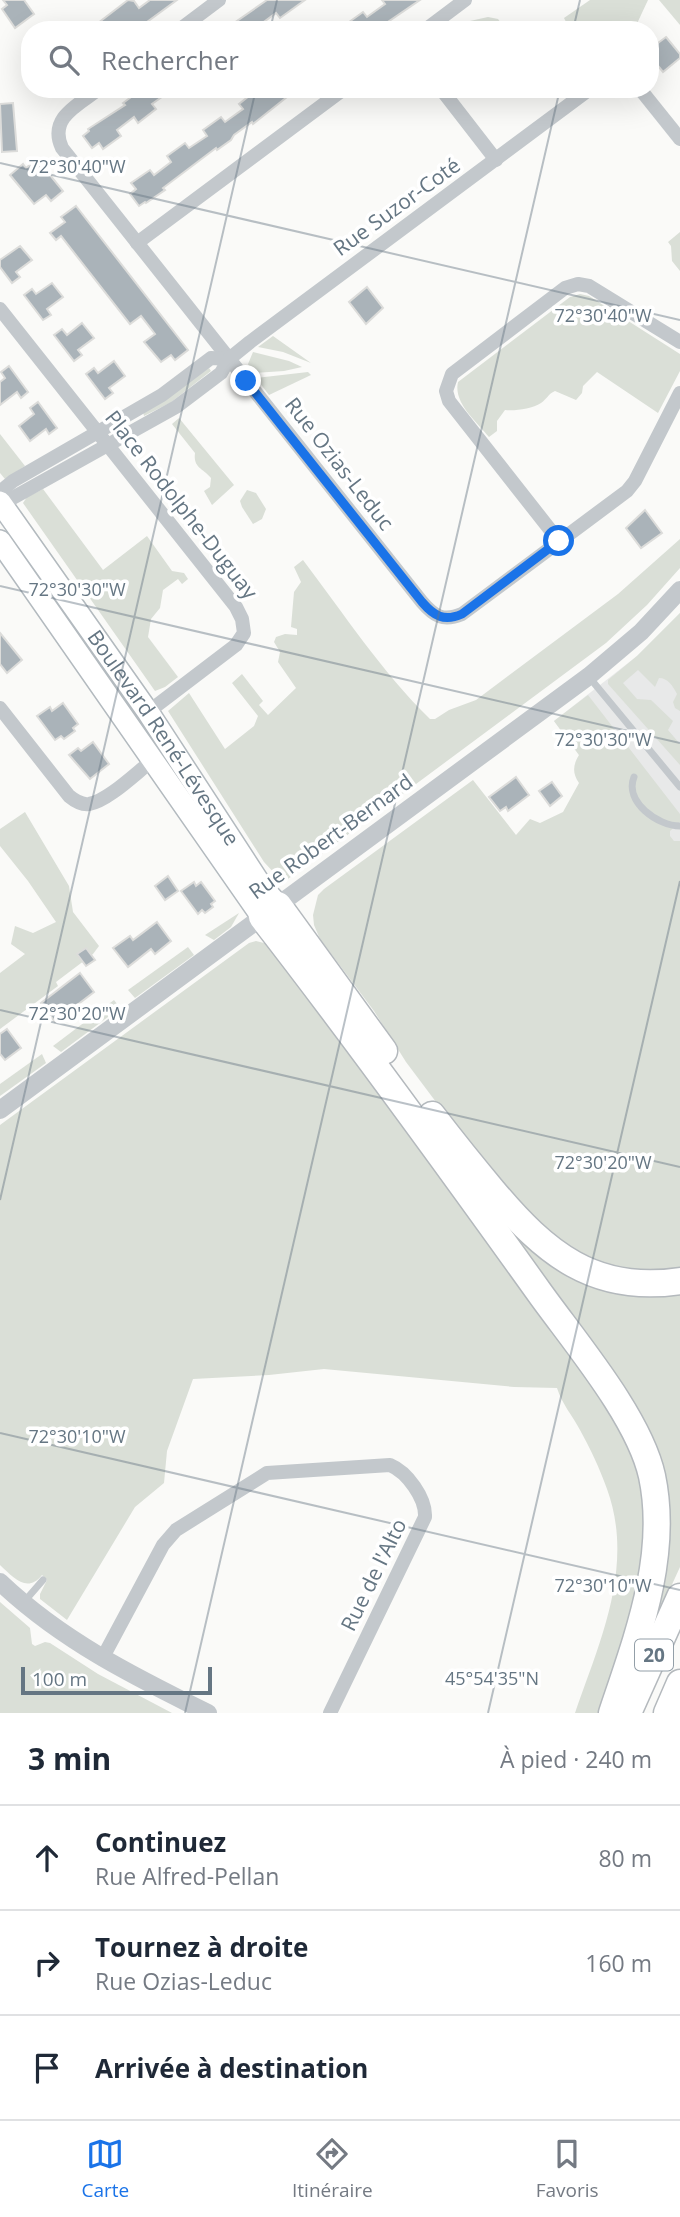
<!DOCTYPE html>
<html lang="fr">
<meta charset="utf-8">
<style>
body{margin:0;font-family:"Open Sans",sans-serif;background:#f6f6f7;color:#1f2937}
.scale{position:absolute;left:21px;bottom:18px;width:191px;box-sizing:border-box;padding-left:7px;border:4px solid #657683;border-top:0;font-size:19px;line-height:24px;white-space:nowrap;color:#657683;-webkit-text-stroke:5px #fff;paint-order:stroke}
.stop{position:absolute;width:21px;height:21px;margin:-16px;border:5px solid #1a73e8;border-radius:50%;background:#fff}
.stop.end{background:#1a73e8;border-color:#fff;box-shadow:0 2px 7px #0008}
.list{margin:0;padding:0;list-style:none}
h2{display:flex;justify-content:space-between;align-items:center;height:91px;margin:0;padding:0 28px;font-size:30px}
h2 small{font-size:23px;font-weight:400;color:#747a83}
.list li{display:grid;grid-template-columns:46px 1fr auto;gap:21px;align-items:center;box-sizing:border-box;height:105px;padding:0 28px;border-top:2px solid #e0e1e3}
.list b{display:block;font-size:26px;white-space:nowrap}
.list p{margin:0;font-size:23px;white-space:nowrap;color:#747a83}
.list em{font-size:23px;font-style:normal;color:#747a83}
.icon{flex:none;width:38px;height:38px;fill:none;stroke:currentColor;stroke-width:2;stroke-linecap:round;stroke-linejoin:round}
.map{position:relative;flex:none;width:680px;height:1713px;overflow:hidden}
.search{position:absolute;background:#fff;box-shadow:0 7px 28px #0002;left:21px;right:21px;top:21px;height:77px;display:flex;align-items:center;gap:18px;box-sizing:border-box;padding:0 24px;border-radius:28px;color:#747a83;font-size:26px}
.sheet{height:406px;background:#fff}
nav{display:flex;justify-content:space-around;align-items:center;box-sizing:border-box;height:98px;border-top:2px solid #e0e1e3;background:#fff;font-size:19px;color:#747a83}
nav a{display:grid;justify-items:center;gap:4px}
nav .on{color:#1a73e8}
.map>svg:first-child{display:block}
.built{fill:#e8e9e9}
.green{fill:#dadfd7}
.building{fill:#aab3b9;stroke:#dcdcda;stroke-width:2}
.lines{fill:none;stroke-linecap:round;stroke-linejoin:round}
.secondary-casing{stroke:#b3babf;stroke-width:24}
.motorway-casing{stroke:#b4b9bd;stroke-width:29}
.service{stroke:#c3c8cc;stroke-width:7}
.minor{stroke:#c3c8cc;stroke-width:14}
.tertiary{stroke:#c3c8cc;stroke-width:18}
.secondary{stroke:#fff;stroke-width:21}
.motorway{stroke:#fff;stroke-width:26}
.route{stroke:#1a73e8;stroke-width:9}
.ticks{fill:none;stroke:#657683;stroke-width:2;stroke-opacity:0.45}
.labels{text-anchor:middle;stroke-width:7;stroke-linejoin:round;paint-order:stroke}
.shield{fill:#fff;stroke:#939fa8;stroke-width:2}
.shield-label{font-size:19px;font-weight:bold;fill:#657683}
.street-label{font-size:21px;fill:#657683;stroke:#fff}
.ticks-label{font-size:18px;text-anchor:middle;fill:#657683;stroke:#fff;stroke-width:7;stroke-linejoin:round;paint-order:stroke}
</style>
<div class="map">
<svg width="680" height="1713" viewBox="0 0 680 1713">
<rect width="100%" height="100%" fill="#fafaf8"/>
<path class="built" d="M 680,613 L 680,847 L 579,755 L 554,721 L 637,656 Z"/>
<g class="green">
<path d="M 590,0 L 648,0 L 634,30 L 570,30 L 564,18 Z"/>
<path d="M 659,0 L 680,0 L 680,25 Z"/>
<path d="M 488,17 L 498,19 L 506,30 L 468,30 L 470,21 Z"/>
<path d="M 680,232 L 680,271 L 672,261 L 671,246 L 668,242 Z"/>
<path d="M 580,294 L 589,296 L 680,354 L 680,371 L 658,413 L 597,372 L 583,386 L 582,393 L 576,400 L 555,391 C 548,394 547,399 541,403 C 532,409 515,411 505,410 L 497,421 L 497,431 L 489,437 C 477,422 453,403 458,382 L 570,297 Z"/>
<path d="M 273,336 L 311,363 L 283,352 L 258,347 Z"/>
<path d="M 253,352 L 289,361 L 302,367 L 284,371 L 252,373 L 248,364 Z"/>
<path d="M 209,368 L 211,371 L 170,403 L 144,416 L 143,412 Z"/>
<path d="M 308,372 L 311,375 L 269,395 L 256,378 Z"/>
<path d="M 179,418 L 234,485 L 212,505 L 204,491 L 210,487 L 211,478 C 203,468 193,468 195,453 L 172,424 Z"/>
<path d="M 0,434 L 25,466 L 5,479 L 0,473 Z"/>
<path d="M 43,489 L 103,570 L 147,536 L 172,571 L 184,573 L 188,579 L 182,584 L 178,579 L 163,590 L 160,608 L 151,619 L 148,637 L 178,677 L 165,687 L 155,691 L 23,503 L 27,497 Z"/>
<path d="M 247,490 L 256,493 L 266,509 L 262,519 L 253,524 L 242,507 L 240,501 Z"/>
<path d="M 21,511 L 147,690 L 143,689 L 21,515 Z"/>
<path d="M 680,539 L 680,568 L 647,605 L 606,643 L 288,879 L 276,880 L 276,875 L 264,862 L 168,711 L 189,693 L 225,749 L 254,726 L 258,716 L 232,683 L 242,674 L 263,701 L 259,705 L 268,715 L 296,688 L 278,662 L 280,652 L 274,642 L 276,637 L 285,634 L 297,635 L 297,629 L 291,627 L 294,592 L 301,582 L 294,567 L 303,560 C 344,614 382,672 430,719 L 435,719 L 449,710 L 476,700 L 618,594 Z"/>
<path d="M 680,613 L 680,711 L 675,708 L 673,702 L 677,694 C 673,686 668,678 659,678 L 655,687 L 638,670 L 623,683 L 637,699 L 651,700 L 673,721 L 668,730 L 680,744 L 680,765 L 608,684 L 608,680 L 637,656 Z"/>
<path d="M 75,627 L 111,673 L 190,791 L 187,792 L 72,628 Z"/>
<path d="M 588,695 L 680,814 L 680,822 L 670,831 L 670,836 L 674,841 L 680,841 L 680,1271 L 621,1272 L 551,1240 L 451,1122 L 406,1062 L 374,1011 L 320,939 L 314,925 L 313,915 L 318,895 L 324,889 L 473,780 L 516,835 L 530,819 L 540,823 L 563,812 L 579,783 C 572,773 573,765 579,755 L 554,721 Z"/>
<path d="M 25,812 L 69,886 L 73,912 L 99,946 L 93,954 L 56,982 L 58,986 L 0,1029 L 0,973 L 25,954 L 11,944 L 15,926 L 33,933 L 56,922 L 28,881 L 0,846 L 0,829 Z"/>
<path d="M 239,913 L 231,927 L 214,940 L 205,935 Z"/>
<path d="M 256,941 L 268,944 L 275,950 L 609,1408 L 636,1463 L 646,1518 L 639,1593 L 601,1713 L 575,1713 C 600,1641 635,1566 607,1489 C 600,1469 590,1448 580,1430 C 572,1415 562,1404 557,1388 L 514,1387 L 324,1369 L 269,1375 L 193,1379 L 167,1451 L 164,1483 L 135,1507 L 67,1620 L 40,1599 L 40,1594 L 47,1580 L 42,1575 C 27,1594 13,1577 0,1565 L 0,1125 L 249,943 Z"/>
<path d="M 188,947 L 194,955 L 135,998 L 128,990 Z"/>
<path d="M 114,1000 L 120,1008 L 61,1052 L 53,1046 Z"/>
<path d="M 42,1054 L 46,1063 L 0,1096 L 0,1084 Z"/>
<path d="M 431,1124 L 538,1248 L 680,1287 L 680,1567 L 643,1648 L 655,1462 Z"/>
<path d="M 0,1602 L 30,1628 L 32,1644 L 35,1646 L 45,1642 L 50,1643 L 98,1674 L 172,1713 L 0,1713 Z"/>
</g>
<g class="building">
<path d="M 3,0 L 24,0 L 34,14 L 15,28 L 2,9 L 7,5 Z"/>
<path d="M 128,0 L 134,1 L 139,8 L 150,0 L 177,0 L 136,30 L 89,30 Z"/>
<path d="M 267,0 L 305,0 L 280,18 L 276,13 L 253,30 L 224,30 Z"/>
<path d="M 382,0 L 420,0 L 376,30 L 338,30 L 363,12 L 367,17 L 385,4 Z"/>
<path d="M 666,37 L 680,54 L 680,58 L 663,72 L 650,56 L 650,49 Z"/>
<path d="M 142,89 L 173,89 L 152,104 L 156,109 L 138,123 L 134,117 L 117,130 L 121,136 L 103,149 L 99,143 L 92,148 L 83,136 L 89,131 L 88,129 L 125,105 L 123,103 Z"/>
<path d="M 258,89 L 297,89 L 253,124 L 252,122 L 234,135 L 231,140 L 217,150 L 216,148 L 163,188 L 165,190 L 146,203 L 145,202 L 139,206 L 130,194 L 136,189 L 131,183 L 150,170 L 154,175 L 171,162 L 167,156 L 185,143 L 189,148 L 207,136 L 203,130 L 221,117 L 225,122 L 243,109 L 239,104 Z"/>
<path d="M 13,103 L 17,151 L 2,152 L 0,104 Z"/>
<path d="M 37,159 L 63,191 L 51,201 L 46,195 L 34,204 L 10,175 L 23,164 L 26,168 Z"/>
<path d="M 76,206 L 188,350 L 175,360 L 171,355 L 161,362 L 144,342 L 155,334 L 141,316 L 130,324 L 61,236 L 56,240 L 50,233 L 65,222 L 61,217 Z"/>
<path d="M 20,246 L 32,260 L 16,272 L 20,277 L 12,283 L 0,267 L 0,260 Z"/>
<path d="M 52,283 L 63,297 L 47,309 L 51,315 L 43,320 L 24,295 L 32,289 L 36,294 Z"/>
<path d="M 367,287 L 383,308 L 366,324 L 349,302 Z"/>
<path d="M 82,323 L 94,338 L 78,350 L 82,355 L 74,361 L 54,335 L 62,329 L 67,335 Z"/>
<path d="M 114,361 L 125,376 L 109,388 L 113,393 L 105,399 L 86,374 L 94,368 L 98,373 Z"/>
<path d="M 9,366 L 28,392 L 21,398 L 17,392 L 0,405 L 0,382 L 5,378 L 1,372 Z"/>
<path d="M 38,402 L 57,428 L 49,434 L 46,429 L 30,441 L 19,426 L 34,414 L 30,408 Z"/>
<path d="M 645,510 L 662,533 L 641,548 L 626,528 Z"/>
<path d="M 0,633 L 22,660 L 7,673 L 0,664 Z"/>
<path d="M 63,703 L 78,724 L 73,728 L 75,731 L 64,739 L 61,736 L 55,740 L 37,716 L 50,707 L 52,711 Z"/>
<path d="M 93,742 L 109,764 L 90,779 L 69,755 L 78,748 L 81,751 Z"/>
<path d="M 516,777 L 529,795 L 508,811 L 506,807 L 500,811 L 489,797 Z"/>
<path d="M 552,782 L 562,796 L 550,806 L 539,791 Z"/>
<path d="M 168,876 L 178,891 L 165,900 L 155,886 Z"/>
<path d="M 194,882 L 196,886 L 201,882 L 215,901 L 211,904 L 213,907 L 205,913 L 202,910 L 198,914 L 181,891 Z"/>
<path d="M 157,922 L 171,941 L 155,954 L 151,949 L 128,967 L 113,948 L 130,936 L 133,940 Z"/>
<path d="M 86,948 L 95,960 L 86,966 L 77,954 Z"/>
<path d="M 80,973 L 94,992 L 55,1022 L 41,1003 Z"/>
<path d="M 7,1029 L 21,1048 L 5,1060 L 0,1054 L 0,1034 Z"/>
</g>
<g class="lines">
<defs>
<g id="secondary">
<path id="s1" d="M 0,502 L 148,712 L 262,887 L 278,905"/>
<path d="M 0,541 L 262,917"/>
</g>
<g id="motorway">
<path d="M 278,905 L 384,1051"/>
<path d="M 262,917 C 357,1039 448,1165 539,1292 C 574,1341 639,1417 652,1476 C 669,1556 637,1638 612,1713"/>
<path d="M 432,1115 C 452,1141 472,1166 493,1191 C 545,1253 594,1294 680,1281"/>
<path d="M 628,1713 L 680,1597"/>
<path d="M 667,1713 L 680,1683"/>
</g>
</defs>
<use href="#secondary" class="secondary-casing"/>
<use href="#motorway" class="motorway-casing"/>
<g class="service">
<path d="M 589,677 L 680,787"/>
<path d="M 634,777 C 624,802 658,826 680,826"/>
<path d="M 23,1603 L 43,1580"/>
</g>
<g class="minor">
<path d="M 179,30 L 219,0"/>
<path d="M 425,30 L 465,0"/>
<path d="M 99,89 C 78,105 48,118 62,148 L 422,602 C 434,616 443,622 462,614 L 627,491 L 635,481 L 680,393"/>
<path d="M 441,89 L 496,160"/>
<path d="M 640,89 L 680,139"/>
<path d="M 137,243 L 344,89"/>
<path d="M 0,309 L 236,607 L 242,619 L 244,633 L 236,645 L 148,712"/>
<path d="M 0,492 L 13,481 L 162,395 L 211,358 L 229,359"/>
<path d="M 0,505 L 176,407 L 221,373 L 229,359 L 250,342 L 590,89"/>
<path d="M 559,541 L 449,401 L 446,391 L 452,374 L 565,288 L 578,284 L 589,286 L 680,342"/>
<path d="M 0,708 L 69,796 C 75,801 81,805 89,804 C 108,801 137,772 153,760"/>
<path d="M 102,1659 L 163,1545 L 176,1530 L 267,1473 L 390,1465 C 407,1472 426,1498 425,1517 L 330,1713"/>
</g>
<g class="tertiary">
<path d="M 0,1110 L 589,676 L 641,632 L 680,590"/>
<path d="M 0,1582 C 61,1640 133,1676 208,1713"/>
</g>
<use href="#secondary" class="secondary"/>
<use href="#motorway" class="motorway"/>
</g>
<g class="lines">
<path class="route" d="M 246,381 L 422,602 C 434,616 444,622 462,614 L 559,541"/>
</g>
<path class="ticks" d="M 270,30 L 277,0M 573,30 L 580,0M 0,163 L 680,320M 0,586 L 680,743M 0,1010 L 680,1167M 0,1200 L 256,89M 0,1433 L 680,1590M 185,1713 L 560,89M 488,1713 L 680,881"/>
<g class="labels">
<rect class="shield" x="635" y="1639.5" width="38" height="31" rx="5"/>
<g class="shield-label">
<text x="654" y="1662">20</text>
</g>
<g class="street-label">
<text transform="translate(397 207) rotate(-36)" y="7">Rue Suzor-Coté</text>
<text transform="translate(339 464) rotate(52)" y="7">Rue Ozias-Leduc</text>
<text transform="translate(181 505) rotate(52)" y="7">Place Rodolphe-Duguay</text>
<text dy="7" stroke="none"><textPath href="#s1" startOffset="287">Boulevard René-Lévesque</textPath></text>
<text transform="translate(331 837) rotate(-36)" y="7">Rue Robert-Bernard</text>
<text transform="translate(374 1575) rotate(-64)" y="7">Rue de l'Alto</text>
</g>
</g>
<g class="ticks-label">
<text x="77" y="173">72°30'40"W</text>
<text x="603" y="322">72°30'40"W</text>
<text x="77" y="596">72°30'30"W</text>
<text x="603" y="746">72°30'30"W</text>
<text x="77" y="1020">72°30'20"W</text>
<text x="603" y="1169">72°30'20"W</text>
<text x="77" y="1443">72°30'10"W</text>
<text x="603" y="1592">72°30'10"W</text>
<text x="492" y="1685">45°54'35"N</text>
</g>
</svg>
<div class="scale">100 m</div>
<div class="stop" style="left:559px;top:541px"></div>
<div class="stop end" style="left:246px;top:381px"></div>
<div class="search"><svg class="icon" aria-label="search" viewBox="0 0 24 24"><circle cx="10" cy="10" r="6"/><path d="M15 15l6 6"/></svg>Rechercher</div>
</div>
<section class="sheet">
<h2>3 min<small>À pied · 240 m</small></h2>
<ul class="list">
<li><svg class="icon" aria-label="ahead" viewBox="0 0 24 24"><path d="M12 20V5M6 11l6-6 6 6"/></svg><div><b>Continuez</b><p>Rue Alfred-Pellan</p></div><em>80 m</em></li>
<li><svg class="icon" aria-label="right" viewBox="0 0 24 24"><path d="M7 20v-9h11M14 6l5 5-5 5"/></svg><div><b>Tournez à droite</b><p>Rue Ozias-Leduc</p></div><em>160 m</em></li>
<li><svg class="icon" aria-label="arrive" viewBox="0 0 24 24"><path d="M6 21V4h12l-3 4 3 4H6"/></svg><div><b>Arrivée à destination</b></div></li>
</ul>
</section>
<nav>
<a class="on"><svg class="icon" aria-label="map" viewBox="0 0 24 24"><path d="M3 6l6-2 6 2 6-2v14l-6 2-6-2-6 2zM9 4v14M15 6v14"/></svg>Carte</a>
<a><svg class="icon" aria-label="directions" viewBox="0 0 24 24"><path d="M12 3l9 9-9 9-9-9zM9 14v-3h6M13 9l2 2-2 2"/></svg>Itinéraire</a>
<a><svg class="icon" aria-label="saved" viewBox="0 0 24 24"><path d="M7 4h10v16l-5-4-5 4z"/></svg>Favoris</a>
</nav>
